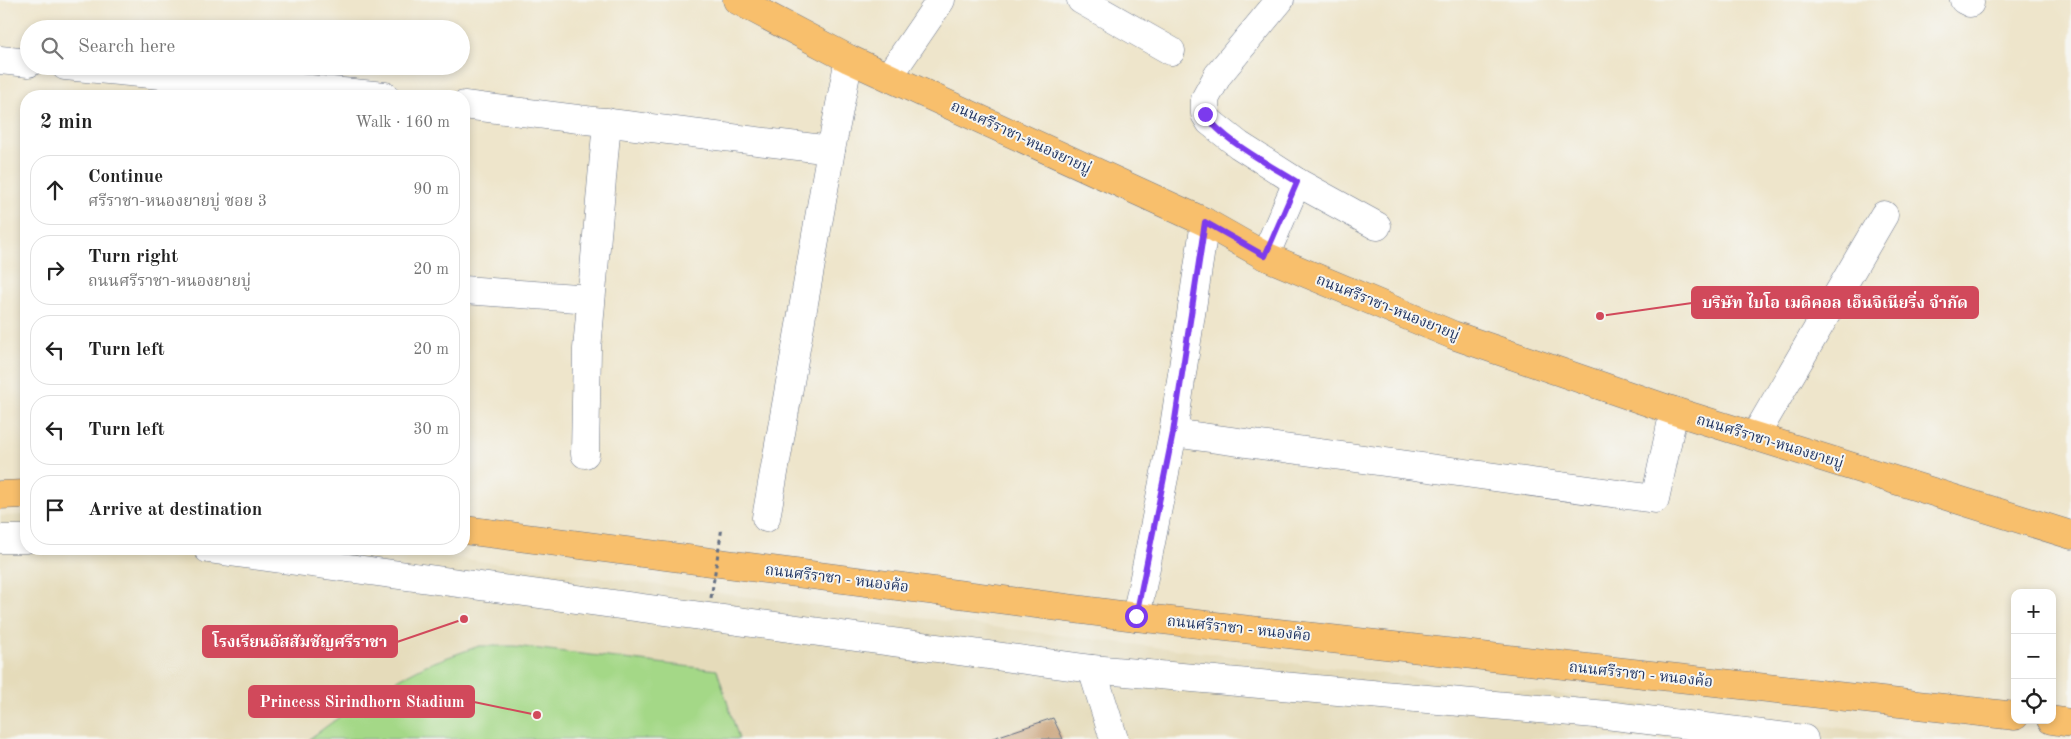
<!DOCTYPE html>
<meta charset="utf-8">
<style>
body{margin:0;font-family:"Old Standard TT","Noto Serif Thai",serif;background:#f6f6f6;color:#222}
.controls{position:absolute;right:15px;bottom:15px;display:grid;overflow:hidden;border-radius:10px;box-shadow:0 2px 8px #0003}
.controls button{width:45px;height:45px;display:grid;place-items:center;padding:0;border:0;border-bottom:1px solid #e0e0e0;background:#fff;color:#222;font:25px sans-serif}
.stop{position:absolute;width:15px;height:15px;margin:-11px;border:4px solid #7c3aed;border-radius:50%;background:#fff}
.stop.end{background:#7c3aed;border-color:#fff;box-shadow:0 1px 5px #0008}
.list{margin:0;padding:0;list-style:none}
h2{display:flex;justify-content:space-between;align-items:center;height:65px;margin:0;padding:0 20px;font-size:21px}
h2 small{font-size:16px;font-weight:400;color:#767676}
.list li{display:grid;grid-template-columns:32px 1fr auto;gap:15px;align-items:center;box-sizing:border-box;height:70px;margin:0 10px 10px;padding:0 10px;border:1px solid #e0e0e0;border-radius:20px}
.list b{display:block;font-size:19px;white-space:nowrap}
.list p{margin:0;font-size:16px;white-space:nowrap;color:#767676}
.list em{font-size:16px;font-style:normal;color:#767676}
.icon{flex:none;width:28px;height:28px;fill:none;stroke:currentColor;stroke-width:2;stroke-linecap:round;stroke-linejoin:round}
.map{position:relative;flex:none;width:2071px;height:739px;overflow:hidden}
.search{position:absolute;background:#fff;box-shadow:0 2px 8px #0003;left:20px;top:20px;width:450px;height:55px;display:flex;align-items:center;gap:12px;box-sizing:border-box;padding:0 18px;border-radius:28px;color:#767676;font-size:19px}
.panel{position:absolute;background:#fff;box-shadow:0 2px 8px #0003;left:20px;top:90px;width:450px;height:465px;border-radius:20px}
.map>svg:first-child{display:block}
.built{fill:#e5dbba}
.green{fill:#a4d887;stroke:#608472}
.building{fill:#caa57e}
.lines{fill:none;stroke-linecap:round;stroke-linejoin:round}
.minor-casing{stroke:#656f84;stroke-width:29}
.major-casing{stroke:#656f84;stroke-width:29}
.minor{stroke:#fff;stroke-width:28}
.major{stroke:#f8bf6c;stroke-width:28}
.path-bridge{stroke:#656f84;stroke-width:3;stroke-dasharray:4 4;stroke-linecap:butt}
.route{stroke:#7c3aed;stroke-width:6}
.labels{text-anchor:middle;stroke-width:4;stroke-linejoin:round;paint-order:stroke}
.street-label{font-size:15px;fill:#1b2f5e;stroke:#f6f6f2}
.leader{fill:none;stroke:#d1495b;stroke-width:2}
.callout-dot{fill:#d1495b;stroke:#f6f6f2;stroke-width:2}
.callout{fill:#d1495b;stroke:#d1495b;stroke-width:2}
.callout-label{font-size:16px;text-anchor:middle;font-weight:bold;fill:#fff}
</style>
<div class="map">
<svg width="2071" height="739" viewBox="0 0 2071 739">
<rect width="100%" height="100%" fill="#f6f6f2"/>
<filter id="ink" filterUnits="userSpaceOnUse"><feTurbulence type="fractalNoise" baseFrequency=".02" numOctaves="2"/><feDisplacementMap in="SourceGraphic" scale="10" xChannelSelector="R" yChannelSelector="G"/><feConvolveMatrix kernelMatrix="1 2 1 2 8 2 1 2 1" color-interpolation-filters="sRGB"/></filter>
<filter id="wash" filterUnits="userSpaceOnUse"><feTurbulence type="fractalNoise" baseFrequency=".0096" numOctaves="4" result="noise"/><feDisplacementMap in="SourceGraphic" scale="20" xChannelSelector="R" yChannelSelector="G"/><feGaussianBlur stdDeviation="1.12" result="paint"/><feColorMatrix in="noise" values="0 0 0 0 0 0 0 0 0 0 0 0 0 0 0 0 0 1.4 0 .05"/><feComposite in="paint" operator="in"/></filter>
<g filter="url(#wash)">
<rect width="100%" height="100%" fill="#eee5cb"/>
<path class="built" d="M 26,515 L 26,549 L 389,549 L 726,594 L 1131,644 L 1935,739 L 0,739 L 0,516 Z"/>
<path class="green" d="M 479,646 L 515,646 L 717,670 L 739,739 L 309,739 L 374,692 L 426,665 Z"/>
<g id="blocks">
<path class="building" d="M 1053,718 L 1063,739 L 990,739 Z"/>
</g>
</g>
<g filter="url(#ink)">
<use href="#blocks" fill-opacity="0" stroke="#656f84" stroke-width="1"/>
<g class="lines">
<defs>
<g id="minor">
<path d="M 1081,0 L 1171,51"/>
<path d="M 1280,0 L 1218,75 L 1205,99 L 1205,114 L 1210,122 L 1239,145 L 1297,182 L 1377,226"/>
<path d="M 1964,0 L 1970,3"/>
<path d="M 0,60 L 29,63"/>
<path d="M 65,66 L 385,96"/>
<path d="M 889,76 L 941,0"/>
<path d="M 464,105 L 831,150"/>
<path d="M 1265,256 L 1297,182"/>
<path d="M 464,290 L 591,299"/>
<path d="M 1173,433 L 1655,499 L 1674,411"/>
<path d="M 1755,436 L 1884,215"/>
<path d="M 585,454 L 587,349 L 607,122"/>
<path d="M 766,518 L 831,150 L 849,59"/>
<path d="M 0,539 L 26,539"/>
<path d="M 208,549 L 1092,669 L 1606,715 L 1804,739"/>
<path d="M 1136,617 L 1173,433 L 1205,222"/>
<path d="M 1092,669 L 1114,739"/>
</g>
<g id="major">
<path d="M 737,0 L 849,59 L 1205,222 L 1265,256 L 1453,335 L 1674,411 L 2071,535"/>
<path d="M 0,495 L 26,494"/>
<path d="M 464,530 L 1136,617 L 2015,716"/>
<path d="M 2051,720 L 2071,723"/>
</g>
</defs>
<use href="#minor" class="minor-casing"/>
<use href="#major" class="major-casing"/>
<use href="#minor" class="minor"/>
<use href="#major" class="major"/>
<path class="path-bridge" d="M 711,598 L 722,527"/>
</g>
</g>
<g class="lines" filter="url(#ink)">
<path class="route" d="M 1136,616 L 1173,433 L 1205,222 L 1265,256 L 1297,182 C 1270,165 1222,140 1205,114"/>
</g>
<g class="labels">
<g class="street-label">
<text transform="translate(1021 137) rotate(25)" y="5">ถนนศรีราชา-หนองยายบู่</text>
<text transform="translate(1388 307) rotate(22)" y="5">ถนนศรีราชา-หนองยายบู่</text>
<text transform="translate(1770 441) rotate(17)" y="5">ถนนศรีราชา-หนองยายบู่</text>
<text transform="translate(837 578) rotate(7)" y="5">ถนนศรีราชา - หนองค้อ</text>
<text transform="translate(1239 628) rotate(6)" y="5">ถนนศรีราชา - หนองค้อ</text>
<text transform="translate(1641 674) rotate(6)" y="5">ถนนศรีราชา - หนองค้อ</text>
</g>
</g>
<path class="leader" d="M1600 316L1692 303M464 619L397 642M537 715L474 702"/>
<g class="callout-dot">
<circle cx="1600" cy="316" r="5"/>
<circle cx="464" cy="619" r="5"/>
<circle cx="537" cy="715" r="5"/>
</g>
<g class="callout">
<rect x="1692" y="287" width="286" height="31" rx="5"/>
<rect x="203" y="626" width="194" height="31" rx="5"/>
<rect x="249" y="686" width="225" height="31" rx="5"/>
</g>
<g class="callout-label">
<text x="1835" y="308">บริษัท ไบโอ เมดิคอล เอ็นจิเนียริ่ง จำกัด</text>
<text x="300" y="647">โรงเรียนอัสสัมชัญศรีราชา</text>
<text x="362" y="707">Princess Sirindhorn Stadium</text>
</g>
</svg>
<div class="controls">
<button>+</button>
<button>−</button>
<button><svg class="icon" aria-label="locate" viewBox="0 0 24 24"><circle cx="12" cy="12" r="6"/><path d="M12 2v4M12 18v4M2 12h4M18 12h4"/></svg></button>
</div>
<div class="stop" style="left:1136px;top:616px"></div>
<div class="stop end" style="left:1205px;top:114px"></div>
<div class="search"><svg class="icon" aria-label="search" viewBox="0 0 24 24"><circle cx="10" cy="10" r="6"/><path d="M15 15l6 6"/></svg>Search here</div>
<section class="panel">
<h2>2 min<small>Walk · 160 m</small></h2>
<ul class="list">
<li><svg class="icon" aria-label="ahead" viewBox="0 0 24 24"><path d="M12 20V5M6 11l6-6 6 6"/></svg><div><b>Continue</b><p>ศรีราชา-หนองยายบู่ ซอย 3</p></div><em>90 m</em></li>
<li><svg class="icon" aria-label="right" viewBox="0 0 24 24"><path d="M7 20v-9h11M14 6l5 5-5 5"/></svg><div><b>Turn right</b><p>ถนนศรีราชา-หนองยายบู่</p></div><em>20 m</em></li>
<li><svg class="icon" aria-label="left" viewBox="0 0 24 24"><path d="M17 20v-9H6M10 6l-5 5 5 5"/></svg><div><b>Turn left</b></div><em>20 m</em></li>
<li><svg class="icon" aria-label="left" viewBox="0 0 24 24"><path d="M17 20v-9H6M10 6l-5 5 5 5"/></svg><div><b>Turn left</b></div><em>30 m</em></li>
<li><svg class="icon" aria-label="arrive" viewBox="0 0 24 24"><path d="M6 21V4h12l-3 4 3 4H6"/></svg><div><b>Arrive at destination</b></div></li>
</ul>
</section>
</div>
